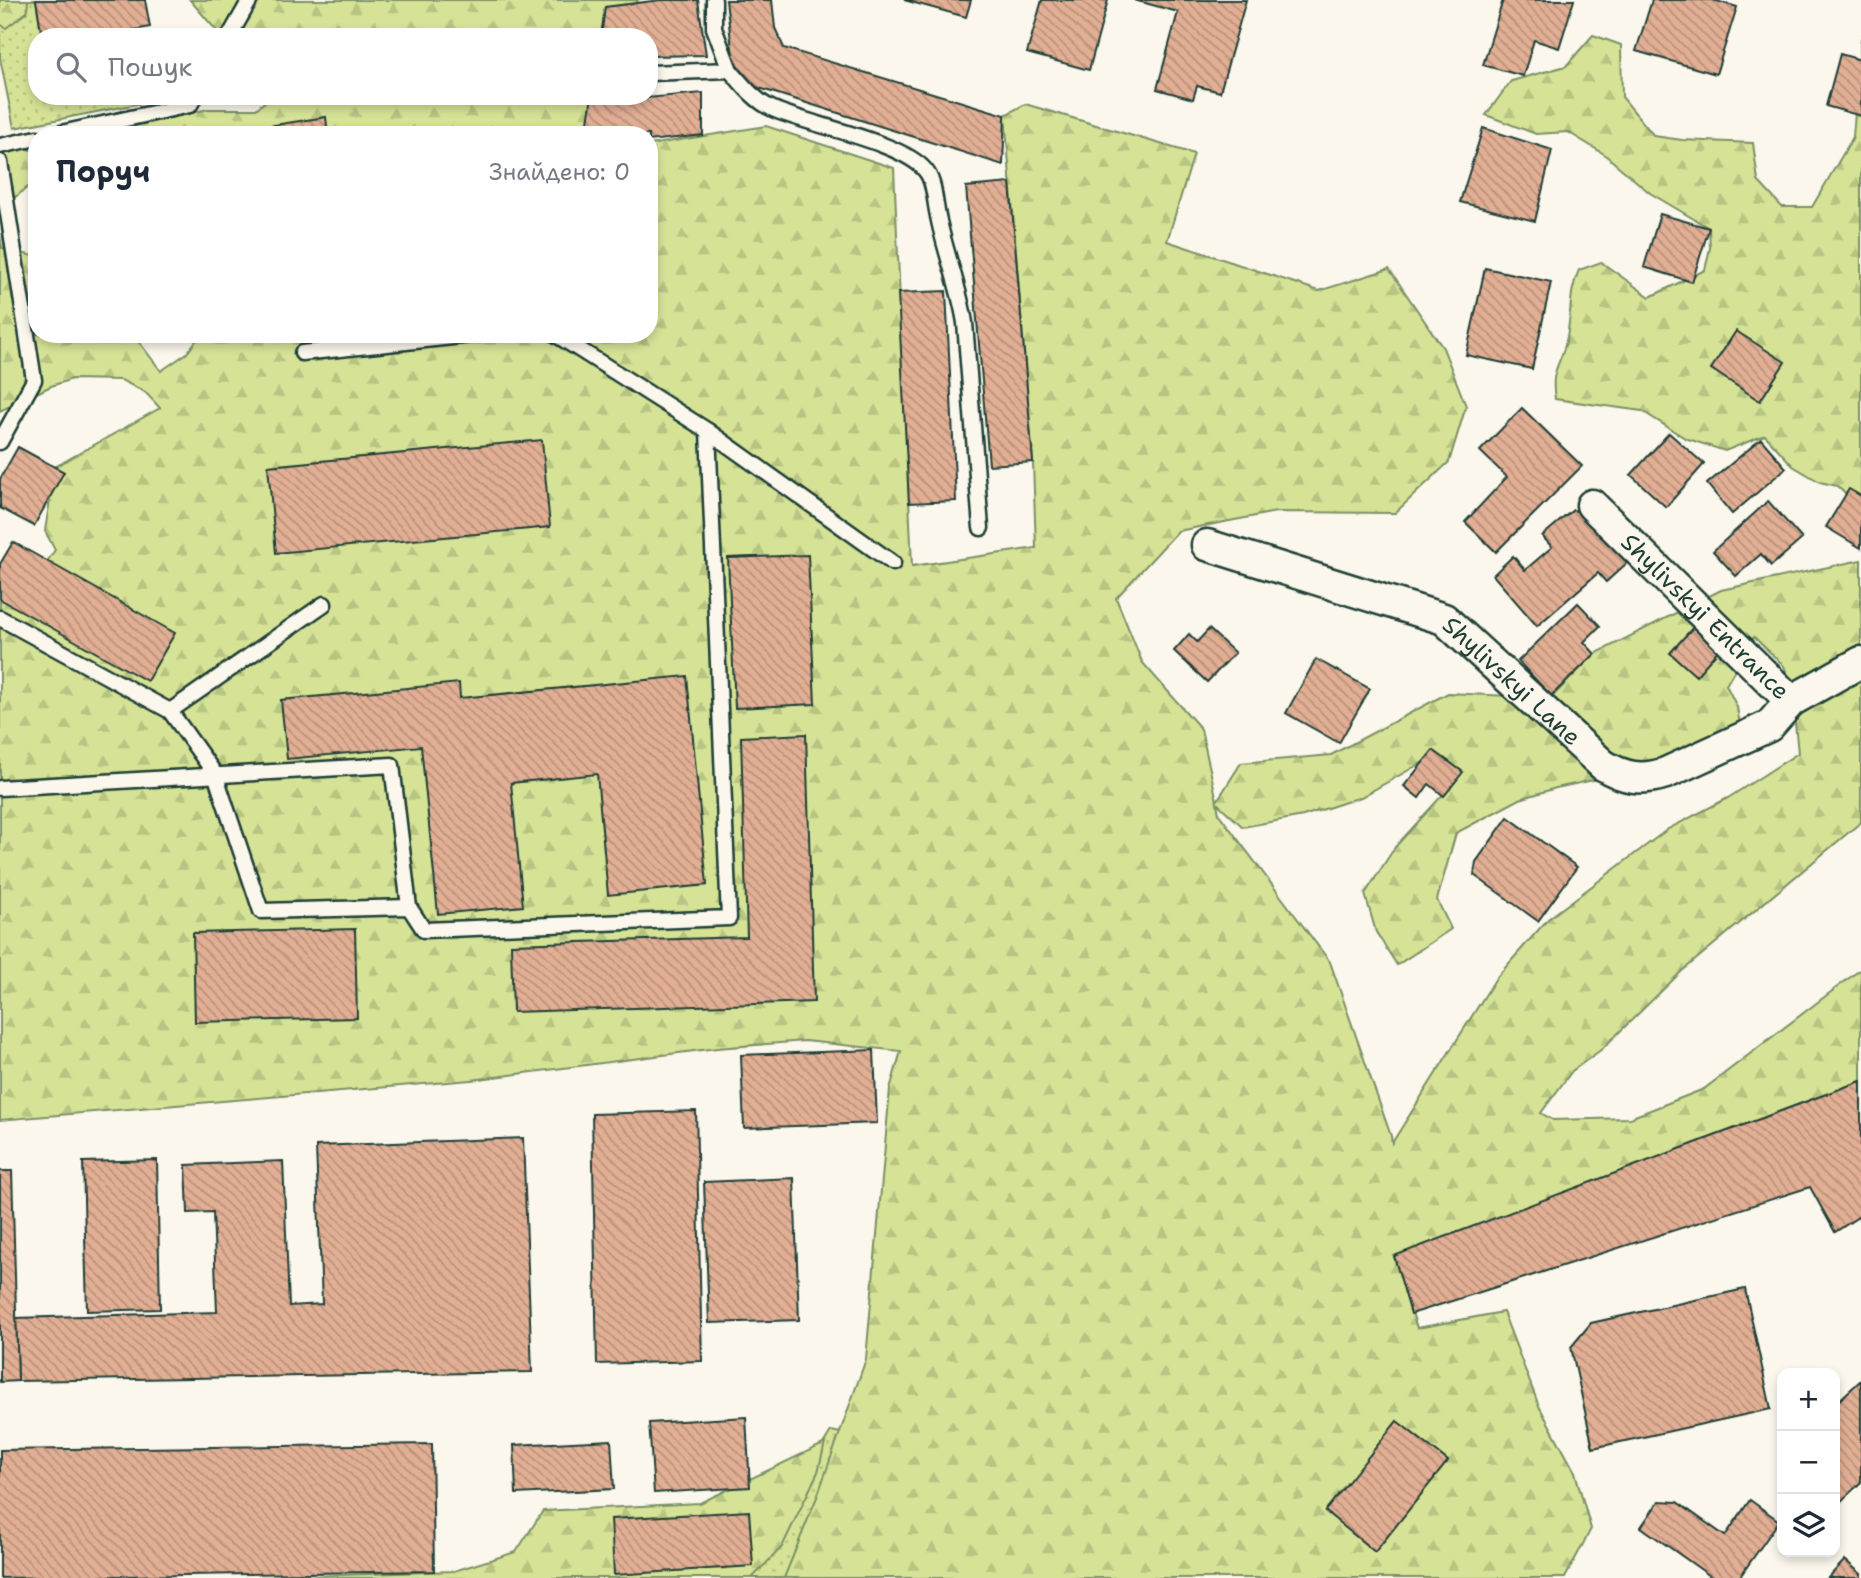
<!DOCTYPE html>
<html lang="uk">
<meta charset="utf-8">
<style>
body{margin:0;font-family:"Shantell Sans",sans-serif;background:#f2f2f3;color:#1f2937}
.controls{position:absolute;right:21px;bottom:21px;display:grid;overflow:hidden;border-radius:14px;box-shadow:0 4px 10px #0003}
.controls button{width:63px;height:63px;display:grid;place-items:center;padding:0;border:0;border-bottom:2px solid #e0e1e3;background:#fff;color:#1f2937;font:35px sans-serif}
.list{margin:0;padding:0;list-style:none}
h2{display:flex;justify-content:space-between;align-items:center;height:91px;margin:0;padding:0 28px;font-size:30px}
h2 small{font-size:23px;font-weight:400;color:#747a83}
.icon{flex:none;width:38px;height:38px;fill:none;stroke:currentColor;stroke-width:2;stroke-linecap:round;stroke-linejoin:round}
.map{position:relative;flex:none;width:1861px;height:1578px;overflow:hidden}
.search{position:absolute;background:#fff;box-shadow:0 4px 10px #0003;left:28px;top:28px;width:630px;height:77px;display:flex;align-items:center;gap:18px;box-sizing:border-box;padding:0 24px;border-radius:28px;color:#747a83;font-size:26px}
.panel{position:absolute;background:#fff;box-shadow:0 4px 10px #0003;left:28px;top:126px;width:630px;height:217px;border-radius:28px}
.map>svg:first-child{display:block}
.grass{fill:url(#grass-dots);stroke:#7a9065;stroke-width:2}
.forest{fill:url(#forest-firs);stroke:#7a9065;stroke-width:2;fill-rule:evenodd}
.building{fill:url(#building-back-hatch);stroke:#1f3d34;stroke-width:2}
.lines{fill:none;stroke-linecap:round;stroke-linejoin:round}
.service-casing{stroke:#1f3d34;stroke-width:19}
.minor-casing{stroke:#1f3d34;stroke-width:35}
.service{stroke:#fbf7ec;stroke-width:14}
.minor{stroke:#fbf7ec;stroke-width:30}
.labels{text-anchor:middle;stroke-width:7;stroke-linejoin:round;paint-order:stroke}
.street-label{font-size:24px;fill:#1f3d34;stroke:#fbf7ec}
</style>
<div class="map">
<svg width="1861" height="1578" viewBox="0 0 1861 1578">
<defs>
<pattern id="grass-dots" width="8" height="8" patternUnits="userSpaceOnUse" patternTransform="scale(1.75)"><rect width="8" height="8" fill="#d6e396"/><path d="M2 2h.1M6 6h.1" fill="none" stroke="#b7c482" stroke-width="1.8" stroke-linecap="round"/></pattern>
<pattern id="forest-firs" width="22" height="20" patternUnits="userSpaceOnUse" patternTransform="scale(1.75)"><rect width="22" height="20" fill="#d6e396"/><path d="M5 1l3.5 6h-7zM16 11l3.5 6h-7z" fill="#b7c482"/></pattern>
<pattern id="building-back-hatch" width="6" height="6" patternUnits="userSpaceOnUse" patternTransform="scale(1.75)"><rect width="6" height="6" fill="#e2af95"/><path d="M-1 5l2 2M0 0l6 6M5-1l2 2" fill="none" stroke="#b7907a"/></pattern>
</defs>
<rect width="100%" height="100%" fill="#fbf7ec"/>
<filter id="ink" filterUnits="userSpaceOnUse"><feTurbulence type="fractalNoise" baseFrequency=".0143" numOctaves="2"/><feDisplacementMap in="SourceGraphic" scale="14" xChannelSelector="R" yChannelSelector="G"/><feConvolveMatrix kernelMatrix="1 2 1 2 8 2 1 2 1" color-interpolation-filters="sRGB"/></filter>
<g filter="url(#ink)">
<g class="grass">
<path d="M 0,0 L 36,0 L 42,37 L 37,37 L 37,96 L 163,96 L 163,99 L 14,128 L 0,58 Z"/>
<path d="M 831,1431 L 860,1437 L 792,1578 L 741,1578 Z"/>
</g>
<g class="forest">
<path d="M 0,0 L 28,0 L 27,12 L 6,28 L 0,24 Z"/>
<path d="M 190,0 L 638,0 L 622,21 L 616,37 L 222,37 Z"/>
<path d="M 1593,35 L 1621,45 L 1622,97 L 1654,136 L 1682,140 L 1753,143 L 1758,181 L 1782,207 L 1812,207 L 1853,137 L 1861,38 L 1861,509 L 1837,486 L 1820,482 L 1793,466 L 1765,435 L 1725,451 L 1685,438 L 1642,411 L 1555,399 C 1550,369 1560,367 1566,341 C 1572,317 1568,293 1579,270 L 1601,262 L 1650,297 L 1705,270 L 1710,248 L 1709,228 L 1650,193 L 1604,154 L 1568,132 L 1536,134 L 1486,115 L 1511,81 L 1566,66 Z"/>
<path d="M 272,96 L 606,96 L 597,135 L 97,135 L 208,109 L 256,109 Z"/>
<path d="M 1025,104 L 1194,154 L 1167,241 L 1319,291 L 1389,269 L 1443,348 L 1466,406 L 1449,462 L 1395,513 L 1276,512 L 1178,531 L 1116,598 L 1142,662 L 1201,729 L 1217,801 L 1241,763 L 1331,755 L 1448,693 L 1551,698 L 1595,654 L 1721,590 L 1861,560 L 1861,822 L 1681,972 L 1602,1049 L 1572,1071 L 1541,1113 L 1553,1120 L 1630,1118 L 1704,1089 L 1861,969 L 1861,1081 L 1394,1256 L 1417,1328 L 1503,1312 L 1539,1406 L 1575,1472 L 1591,1529 L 1565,1578 L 784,1578 L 817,1497 L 866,1359 L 890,1089 L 901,1051 L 805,1041 L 717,1048 L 471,1080 L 0,1120 L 0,575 L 34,580 L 55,550 L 45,531 L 55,467 L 160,408 L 145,392 L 121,380 L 72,379 L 51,386 L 0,411 L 0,236 L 2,248 L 37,257 L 37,334 L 133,334 L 161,371 L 187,353 L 201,334 L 649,334 L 649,145 L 766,126 L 894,168 L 912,566 L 1036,548 L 1033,462 L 1005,115 ZM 1754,637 L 1784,666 L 1791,683 L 1798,753 L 1728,798 L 1668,829 L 1548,919 L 1496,978 L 1392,1143 L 1391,1136 L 1330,962 L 1219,814 L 1217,803 L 1243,827 L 1303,816 L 1361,797 L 1423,762 L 1458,778 L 1395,847 L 1365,894 L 1376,932 L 1397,965 L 1451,929 L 1437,900 L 1456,833 L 1520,799 L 1556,788 L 1645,769 L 1740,725 L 1737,707 L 1726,685 Z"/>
<path d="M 0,140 L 37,152 L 37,180 L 0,209 Z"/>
<path d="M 825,1443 L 818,1472 L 782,1547 L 752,1578 L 256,1578 L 454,1571 L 516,1552 L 543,1511 L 700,1503 Z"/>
</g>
<g class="building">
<path d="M 36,0 L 145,0 L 150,27 L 100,37 L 42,37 Z"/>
<path d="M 661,0 L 698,0 L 706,55 L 649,56 L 649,37 L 601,37 L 605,7 Z"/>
<path d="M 726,0 L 772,0 L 775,28 L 784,48 L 1005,115 L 1003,165 L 756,87 L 734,65 Z"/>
<path d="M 904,0 L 971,0 L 966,17 Z"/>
<path d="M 1042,0 L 1108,0 L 1089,70 L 1027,53 Z"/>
<path d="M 1134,0 L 1246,0 L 1220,92 L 1197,86 L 1193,99 L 1157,89 L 1178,12 Z"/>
<path d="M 1503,0 L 1574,0 L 1559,48 L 1534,40 L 1523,76 L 1483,65 Z"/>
<path d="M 1652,0 L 1713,0 L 1737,7 L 1716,74 L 1636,51 Z"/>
<path d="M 1840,54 L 1861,60 L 1861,116 L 1826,106 Z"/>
<path d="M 703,93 L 703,135 L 649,141 L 649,135 L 586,135 L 592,96 L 623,96 L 623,100 Z"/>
<path d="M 326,117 L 328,135 L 261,135 L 261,127 Z"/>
<path d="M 1483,128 L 1552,150 L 1535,221 L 1460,202 Z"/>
<path d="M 1010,183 L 1033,462 L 989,465 L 966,187 Z"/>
<path d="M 1660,214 L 1709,228 L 1692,282 L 1644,267 Z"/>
<path d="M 1485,268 L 1551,282 L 1532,369 L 1466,355 Z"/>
<path d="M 946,291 L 956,501 L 909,503 L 898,293 Z"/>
<path d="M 1736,331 L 1785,362 L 1760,401 L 1711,369 Z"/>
<path d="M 1522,408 L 1582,466 L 1496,552 L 1465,522 L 1507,477 L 1480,451 Z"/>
<path d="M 1669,433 L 1704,464 L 1666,507 L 1631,475 Z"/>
<path d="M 1761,439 L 1786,468 L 1732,514 L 1707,484 Z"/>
<path d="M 542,440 L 550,527 L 276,553 L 268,466 Z"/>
<path d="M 18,447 L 64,472 L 34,526 L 0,508 L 0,479 Z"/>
<path d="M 1849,489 L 1861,496 L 1861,548 L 1826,527 Z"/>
<path d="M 1768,501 L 1802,539 L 1771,566 L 1761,554 L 1736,576 L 1713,551 Z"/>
<path d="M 1573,510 L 1585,514 L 1628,562 L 1606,582 L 1598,573 L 1537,626 L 1493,575 L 1513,556 L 1525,570 L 1552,547 L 1542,536 Z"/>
<path d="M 13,542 L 175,633 L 147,681 L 0,599 L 0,564 Z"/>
<path d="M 808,555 L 815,704 L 735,708 L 728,558 Z"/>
<path d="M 1578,603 L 1600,626 L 1584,642 L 1595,654 L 1551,696 L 1518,661 Z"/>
<path d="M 1696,624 L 1722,646 L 1696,676 L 1670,653 Z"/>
<path d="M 1209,629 L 1235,653 L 1207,682 L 1174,651 L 1189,634 L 1197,642 Z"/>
<path d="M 1316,659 L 1370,689 L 1339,743 L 1286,713 Z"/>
<path d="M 687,676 L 707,885 L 608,895 L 597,774 L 511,783 L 523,906 L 438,914 L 421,746 L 287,759 L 281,700 L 459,683 L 460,698 Z"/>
<path d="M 806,734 L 814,1002 L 513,1012 L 511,944 L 747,937 L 741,737 Z"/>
<path d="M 1433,750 L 1463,772 L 1444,796 L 1429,784 L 1419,798 L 1404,786 Z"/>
<path d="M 1508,817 L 1577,867 L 1538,921 L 1474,875 L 1476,862 Z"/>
<path d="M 355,929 L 357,1018 L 195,1022 L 193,933 Z"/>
<path d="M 874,1050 L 877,1123 L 744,1128 L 741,1055 Z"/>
<path d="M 1861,1081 L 1861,1215 L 1835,1232 L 1810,1187 L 1411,1314 L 1394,1256 Z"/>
<path d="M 696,1111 L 702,1361 L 597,1364 L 592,1114 Z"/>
<path d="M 523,1138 L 532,1372 L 18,1381 L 16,1318 L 217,1312 L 213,1212 L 188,1213 L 186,1165 L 283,1161 L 289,1306 L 322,1304 L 316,1146 Z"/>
<path d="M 157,1160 L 160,1309 L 87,1311 L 83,1162 Z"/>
<path d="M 0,1171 L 12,1171 L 18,1381 L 0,1382 Z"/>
<path d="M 794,1178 L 799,1320 L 709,1323 L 704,1182 Z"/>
<path d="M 1745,1289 L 1771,1409 L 1593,1448 L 1571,1347 L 1591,1323 Z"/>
<path d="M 1861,1380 L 1861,1482 L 1835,1507 L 1835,1404 Z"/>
<path d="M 746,1417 L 750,1487 L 654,1493 L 649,1423 Z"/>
<path d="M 1397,1421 L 1448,1461 L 1375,1552 L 1325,1511 Z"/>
<path d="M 611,1440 L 614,1489 L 516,1494 L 514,1445 Z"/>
<path d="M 432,1444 L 434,1571 L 0,1578 L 0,1450 Z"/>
<path d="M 1750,1500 L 1779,1521 L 1739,1578 L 1713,1578 L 1641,1527 L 1659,1501 L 1677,1502 L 1725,1536 Z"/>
<path d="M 749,1511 L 753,1566 L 614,1575 L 611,1519 Z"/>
<path d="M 1845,1560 L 1861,1574 L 1861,1578 L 1828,1578 Z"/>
</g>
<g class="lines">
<defs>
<g id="service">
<path d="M 229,37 L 250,0"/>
<path d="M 730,70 C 742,84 755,101 773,109 C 809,125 902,142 925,170 C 933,179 934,193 936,205 C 942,246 959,283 965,323 L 981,528"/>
<path d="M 649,73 L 730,70 L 714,28 L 714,0"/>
<path d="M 52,135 L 190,105 L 195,96"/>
<path d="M 0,146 L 37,138"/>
<path d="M 0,162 L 34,380 L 0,442"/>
<path d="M 555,334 L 708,431 L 893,563"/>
<path d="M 302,353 L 481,334"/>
<path d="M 0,618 L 170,711 L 215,774 L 261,911 L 409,907 L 424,930 L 729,918 L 708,431"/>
<path d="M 170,711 L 324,604"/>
<path d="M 0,788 L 392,765 L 409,907"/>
</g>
<g id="minor">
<path id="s1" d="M 1592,505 L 1791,701"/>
<path id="s2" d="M 1207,545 L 1444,619 L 1603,765 C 1624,778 1642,781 1666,773 L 1769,726 L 1791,701 L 1861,662"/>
</g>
</defs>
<use href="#service" class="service-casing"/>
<use href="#minor" class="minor-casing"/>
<use href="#service" class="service"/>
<use href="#minor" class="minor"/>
</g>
</g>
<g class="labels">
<g class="street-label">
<text dy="8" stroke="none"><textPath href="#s1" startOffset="159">Shylivskyi Entrance</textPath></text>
<text dy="8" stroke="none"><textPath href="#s2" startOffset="340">Shylivskyi Lane</textPath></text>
</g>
</g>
</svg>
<div class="controls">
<button>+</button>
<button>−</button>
<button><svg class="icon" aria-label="layers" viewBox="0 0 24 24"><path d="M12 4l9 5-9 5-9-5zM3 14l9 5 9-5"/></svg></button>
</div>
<div class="search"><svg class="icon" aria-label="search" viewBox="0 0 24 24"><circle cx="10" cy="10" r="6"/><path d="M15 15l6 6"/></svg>Пошук</div>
<section class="panel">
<h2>Поруч<small>Знайдено: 0</small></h2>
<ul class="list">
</ul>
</section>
</div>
